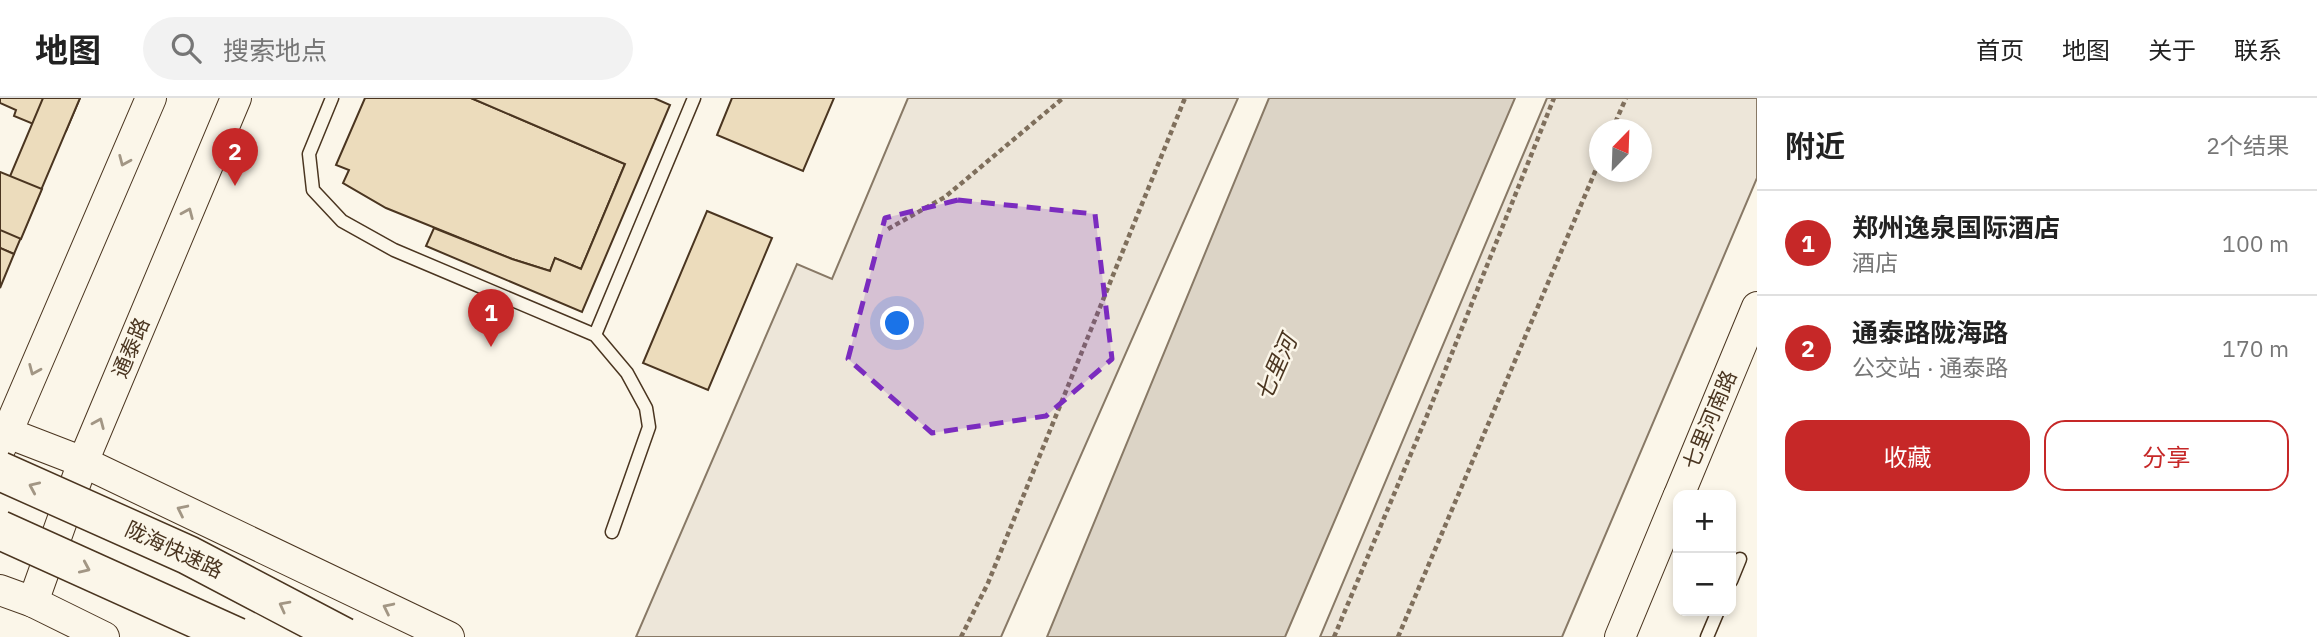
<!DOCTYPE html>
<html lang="zh">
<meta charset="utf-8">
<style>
body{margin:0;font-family:"IBM Plex Sans","Noto Sans SC",sans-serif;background:#f2f2f2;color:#222}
.controls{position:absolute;right:21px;bottom:21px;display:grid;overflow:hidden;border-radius:14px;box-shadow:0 4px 10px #0003}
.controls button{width:63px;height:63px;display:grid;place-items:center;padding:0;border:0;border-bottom:2px solid #e0e0e0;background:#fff;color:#222;font:35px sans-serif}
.compass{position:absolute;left:1589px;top:21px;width:63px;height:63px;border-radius:50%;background:#fff;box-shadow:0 4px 10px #0003;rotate:23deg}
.you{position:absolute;left:898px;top:226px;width:24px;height:24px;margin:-18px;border:5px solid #fff;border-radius:50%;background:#1a73e8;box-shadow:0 0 0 10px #1a73e833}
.badge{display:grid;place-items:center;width:46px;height:46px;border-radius:50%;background:#c62828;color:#fff;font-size:23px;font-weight:700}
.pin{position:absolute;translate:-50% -58px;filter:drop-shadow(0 2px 4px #0008)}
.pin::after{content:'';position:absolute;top:37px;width:24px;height:21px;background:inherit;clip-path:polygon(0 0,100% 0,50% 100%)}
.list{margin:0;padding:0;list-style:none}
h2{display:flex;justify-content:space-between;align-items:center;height:91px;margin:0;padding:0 28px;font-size:30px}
h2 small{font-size:23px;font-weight:400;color:#767676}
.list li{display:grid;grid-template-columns:46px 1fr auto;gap:21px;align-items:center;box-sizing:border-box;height:105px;padding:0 28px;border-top:2px solid #e0e0e0}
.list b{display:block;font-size:26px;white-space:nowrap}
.list p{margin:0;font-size:23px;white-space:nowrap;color:#767676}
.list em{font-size:23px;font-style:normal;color:#767676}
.actions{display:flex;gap:14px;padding:21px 28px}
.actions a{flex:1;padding:16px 0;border:2px solid #c62828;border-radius:21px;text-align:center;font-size:24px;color:#c62828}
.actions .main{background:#c62828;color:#fff}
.icon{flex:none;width:38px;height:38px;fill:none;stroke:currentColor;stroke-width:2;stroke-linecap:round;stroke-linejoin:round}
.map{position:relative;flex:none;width:1757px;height:539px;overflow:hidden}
header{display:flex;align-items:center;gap:42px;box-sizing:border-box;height:98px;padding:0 35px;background:#fff;border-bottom:2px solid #e0e0e0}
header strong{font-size:33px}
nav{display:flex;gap:38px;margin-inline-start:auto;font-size:24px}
.search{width:490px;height:63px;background:#f2f2f2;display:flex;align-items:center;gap:18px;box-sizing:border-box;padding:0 24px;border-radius:38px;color:#767676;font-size:26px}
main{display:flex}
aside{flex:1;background:#fff}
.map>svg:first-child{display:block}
.green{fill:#ede6d9;stroke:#887966;stroke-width:2;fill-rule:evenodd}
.water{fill:#dcd4c6;stroke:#887966;stroke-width:2}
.building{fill:#ecdcbc;stroke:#4a3520;stroke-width:2}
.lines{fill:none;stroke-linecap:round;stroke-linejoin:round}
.service-casing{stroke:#4a3520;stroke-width:15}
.tertiary-casing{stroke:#4a3520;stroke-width:32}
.path{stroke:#7f6f5c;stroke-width:4.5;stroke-dasharray:5 3.5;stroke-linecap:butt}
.service{stroke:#fbf6e9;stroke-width:12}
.tertiary{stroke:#fbf6e9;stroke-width:30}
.trunk-bridge-casing{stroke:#4a3520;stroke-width:41;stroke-linecap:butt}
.trunk-bridge{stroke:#fbf6e9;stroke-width:38}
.oneway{stroke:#a29684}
.marked{fill:#7b2cbf;fill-opacity:0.2;stroke:#7b2cbf;stroke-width:5;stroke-dasharray:14 9;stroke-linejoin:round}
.labels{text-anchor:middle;stroke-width:5;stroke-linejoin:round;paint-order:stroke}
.street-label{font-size:21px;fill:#4a3520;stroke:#fbf6e9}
.water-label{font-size:23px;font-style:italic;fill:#4a3520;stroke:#fbf6e9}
</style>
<header>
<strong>地图</strong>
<div class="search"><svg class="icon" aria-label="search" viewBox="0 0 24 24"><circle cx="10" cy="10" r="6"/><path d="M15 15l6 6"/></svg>搜索地点</div>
<nav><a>首页</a><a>地图</a><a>关于</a><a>联系</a></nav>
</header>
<main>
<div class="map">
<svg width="1757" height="539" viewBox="0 0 1757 539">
<rect width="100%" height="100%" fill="#fbf6e9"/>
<g class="green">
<path d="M 908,0 L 1238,0 L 1001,539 L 636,539 L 797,166 L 832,181 Z"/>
<path d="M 1547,0 L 1757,0 L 1757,80 L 1562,539 L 1320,539 ZM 1600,32 L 1642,32 L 1642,74 L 1600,74 Z"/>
</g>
<path class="water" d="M 1269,0 L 1515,0 L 1285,539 L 1047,539 Z"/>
<g class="building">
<path d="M 0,0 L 80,0 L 66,33 L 45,25 L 43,30 L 14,18 L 16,12 L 0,5 Z"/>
<path d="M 43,0 L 80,0 L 14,156 L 0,150 L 0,102 Z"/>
<path d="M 365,0 L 471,0 L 625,66 L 581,171 L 555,160 L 550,173 L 512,161 L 386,110 L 343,85 L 349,72 L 336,67 Z"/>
<path d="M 471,0 L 654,0 L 670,7 L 582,214 L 426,148 L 434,130 L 512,161 L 550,173 L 555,160 L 581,171 L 625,66 Z"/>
<path d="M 732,0 L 834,0 L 803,73 L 717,37 Z"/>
<path d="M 0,74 L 42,91 L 21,141 L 0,132 Z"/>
<path d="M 707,113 L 772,140 L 708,292 L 643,265 Z"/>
<path d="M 0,150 L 14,156 L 0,190 Z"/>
</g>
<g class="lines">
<defs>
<g id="service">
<path d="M 332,0 L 309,56 L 313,92 L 342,123 L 394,152 L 595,237 L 627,275 L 646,310 L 649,329 L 612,434"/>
<path d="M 595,237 L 694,0"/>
<path d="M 1731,483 L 1740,461"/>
<path d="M 1707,539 L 1718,513"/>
</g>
<g id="tertiary">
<path d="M 0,332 L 83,364 L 449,539"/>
<path d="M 0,351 L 151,0"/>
<path d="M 1679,397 L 1757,209"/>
<path d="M 0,492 L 33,504 L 104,539"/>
<path d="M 33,504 L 83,364 L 236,0"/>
<path d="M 1620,539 L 1678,399"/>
</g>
</defs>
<use href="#service" class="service-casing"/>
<use href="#tertiary" class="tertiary-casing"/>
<g class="path">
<path d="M 1612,32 L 1626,0"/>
<path d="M 888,131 L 945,99 L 1063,0"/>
<path d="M 961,539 L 988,485 L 1185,0"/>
<path d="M 1334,539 L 1426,320 L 1554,0"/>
<path d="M 1398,539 L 1600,62"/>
</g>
<use href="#service" class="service"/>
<use href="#tertiary" class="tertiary"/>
<defs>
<g id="trunk-bridge">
<path d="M 0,373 L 188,457 L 344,539"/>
<path d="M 0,432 L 237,539"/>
</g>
</defs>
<use href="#trunk-bridge" class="trunk-bridge-casing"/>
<use href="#trunk-bridge" class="trunk-bridge"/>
</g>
<defs><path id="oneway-chevron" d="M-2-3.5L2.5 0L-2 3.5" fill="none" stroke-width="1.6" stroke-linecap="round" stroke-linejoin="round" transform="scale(1.75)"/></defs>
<g class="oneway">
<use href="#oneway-chevron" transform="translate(124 63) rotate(113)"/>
<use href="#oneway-chevron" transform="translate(188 115) rotate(-67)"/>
<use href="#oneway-chevron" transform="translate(34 272) rotate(113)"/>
<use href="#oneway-chevron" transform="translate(99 325) rotate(-67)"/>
<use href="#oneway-chevron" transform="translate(34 389) rotate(-156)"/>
<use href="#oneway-chevron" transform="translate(182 412) rotate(-154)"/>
<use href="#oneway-chevron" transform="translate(85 470) rotate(24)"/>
<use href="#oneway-chevron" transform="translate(284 508) rotate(-152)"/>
<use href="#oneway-chevron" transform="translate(388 510) rotate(-154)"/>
</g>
<path class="marked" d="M 958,102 L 1095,116 L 1112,261 L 1046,318 L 932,335 L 848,261 L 885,120 Z"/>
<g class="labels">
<g class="street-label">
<text transform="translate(131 250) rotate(-67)" y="7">通泰路</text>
<text transform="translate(1710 322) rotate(-67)" y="7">七里河南路</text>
<text transform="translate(174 452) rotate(25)" y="7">陇海快速路</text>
</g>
<g class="water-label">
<text transform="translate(1276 270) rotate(-66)" y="8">七里河</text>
</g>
</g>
</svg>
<div class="controls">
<button>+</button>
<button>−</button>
</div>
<svg class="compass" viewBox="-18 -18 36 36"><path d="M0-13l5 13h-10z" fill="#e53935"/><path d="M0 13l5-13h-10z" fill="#767676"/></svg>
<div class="you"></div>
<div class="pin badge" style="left:491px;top:249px">1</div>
<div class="pin badge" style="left:235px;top:88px">2</div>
</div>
<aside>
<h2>附近<small>2个结果</small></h2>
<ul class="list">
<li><span class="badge">1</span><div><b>郑州逸泉国际酒店</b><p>酒店</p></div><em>100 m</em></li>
<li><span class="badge">2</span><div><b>通泰路陇海路</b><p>公交站 · 通泰路</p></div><em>170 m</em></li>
</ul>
<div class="actions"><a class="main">收藏</a><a>分享</a></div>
</aside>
</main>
